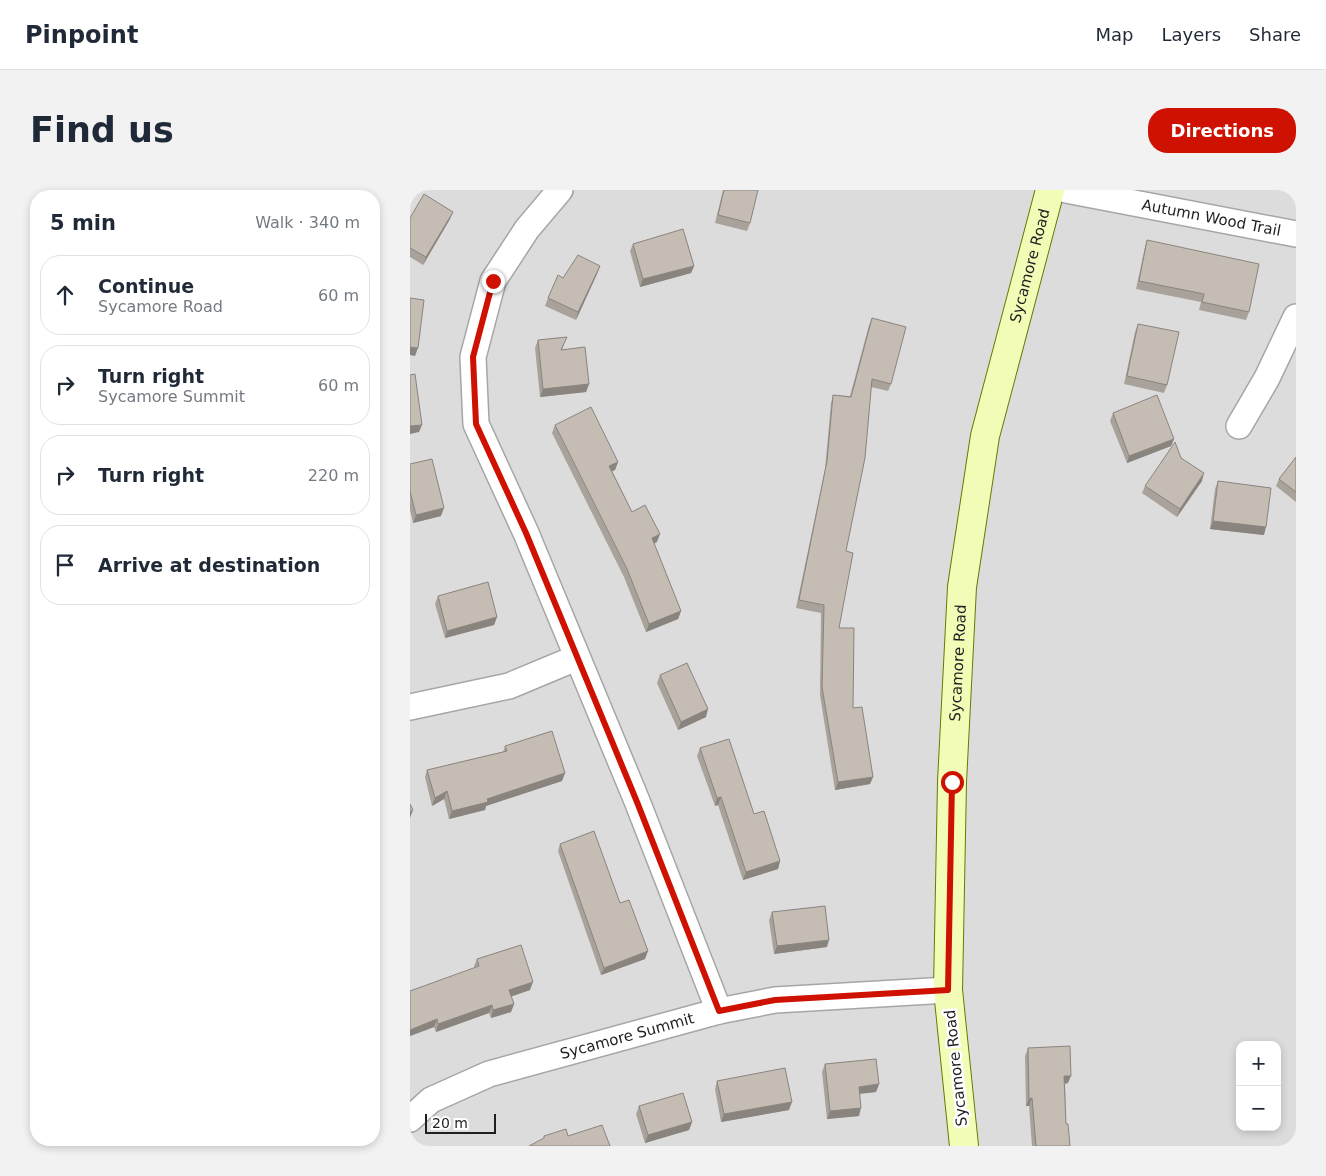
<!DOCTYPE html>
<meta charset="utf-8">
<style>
body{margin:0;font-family:"DejaVu Sans",sans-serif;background:#f2f2f3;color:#1f2937}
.controls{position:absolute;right:15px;bottom:15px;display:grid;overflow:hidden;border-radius:10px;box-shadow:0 2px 8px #0003}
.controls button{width:45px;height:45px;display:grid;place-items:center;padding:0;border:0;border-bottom:1px solid #e0e1e3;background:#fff;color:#1f2937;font:25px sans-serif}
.scale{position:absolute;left:15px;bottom:12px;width:71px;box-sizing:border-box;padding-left:5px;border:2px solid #1f1f1f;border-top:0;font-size:14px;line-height:18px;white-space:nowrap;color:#1f1f1f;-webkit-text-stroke:4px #fff;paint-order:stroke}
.stop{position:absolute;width:15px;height:15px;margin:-11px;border:4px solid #ce1100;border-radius:50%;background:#fff}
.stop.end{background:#ce1100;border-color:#fff;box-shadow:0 1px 5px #0008}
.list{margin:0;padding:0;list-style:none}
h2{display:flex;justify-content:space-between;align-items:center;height:65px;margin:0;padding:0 20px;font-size:21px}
h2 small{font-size:16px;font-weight:400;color:#747a83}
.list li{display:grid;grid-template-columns:32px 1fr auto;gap:15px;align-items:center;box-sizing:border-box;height:80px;margin:0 10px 10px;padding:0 10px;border:1px solid #e0e1e3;border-radius:20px}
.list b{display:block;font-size:19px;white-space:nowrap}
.list p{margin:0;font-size:16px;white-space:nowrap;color:#747a83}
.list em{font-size:16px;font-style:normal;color:#747a83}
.icon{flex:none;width:28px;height:28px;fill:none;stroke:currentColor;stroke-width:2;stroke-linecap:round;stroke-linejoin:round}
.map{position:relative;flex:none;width:886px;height:956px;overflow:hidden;border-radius:20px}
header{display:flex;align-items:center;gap:30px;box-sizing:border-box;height:70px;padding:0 25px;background:#fff;border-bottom:1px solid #e0e1e3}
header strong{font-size:24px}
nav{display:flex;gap:28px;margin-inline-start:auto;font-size:18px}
.intro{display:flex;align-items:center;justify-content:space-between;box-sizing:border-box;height:120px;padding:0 30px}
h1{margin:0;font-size:35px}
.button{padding:12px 22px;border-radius:20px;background:#ce1100;color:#fff;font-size:18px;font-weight:700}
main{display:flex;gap:30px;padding:0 30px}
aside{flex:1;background:#fff;border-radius:20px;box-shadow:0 2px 8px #0003}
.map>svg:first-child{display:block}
.residential{fill:#dddcdc;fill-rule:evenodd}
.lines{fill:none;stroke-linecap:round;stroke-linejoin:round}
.street-casing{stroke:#a6a6a6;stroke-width:28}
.secondary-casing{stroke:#637b01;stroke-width:30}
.street{stroke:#fff;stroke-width:25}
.secondary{stroke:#f2fcb7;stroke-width:28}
.wall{fill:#a9a29b}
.shaded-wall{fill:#8a847e}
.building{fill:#c5bcb4;stroke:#8a847e}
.route{stroke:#ce1100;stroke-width:6}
.labels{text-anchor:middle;stroke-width:5;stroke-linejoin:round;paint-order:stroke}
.street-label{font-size:15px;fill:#1f1f1f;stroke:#fff}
</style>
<header>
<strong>Pinpoint</strong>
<nav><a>Map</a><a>Layers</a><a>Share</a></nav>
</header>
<div class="intro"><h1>Find us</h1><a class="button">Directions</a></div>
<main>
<aside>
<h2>5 min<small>Walk · 340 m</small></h2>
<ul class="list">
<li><svg class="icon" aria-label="ahead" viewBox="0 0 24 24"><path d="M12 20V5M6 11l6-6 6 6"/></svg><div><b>Continue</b><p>Sycamore Road</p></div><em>60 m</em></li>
<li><svg class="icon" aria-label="right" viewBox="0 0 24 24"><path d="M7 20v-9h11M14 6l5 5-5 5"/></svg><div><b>Turn right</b><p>Sycamore Summit</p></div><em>60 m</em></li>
<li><svg class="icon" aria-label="right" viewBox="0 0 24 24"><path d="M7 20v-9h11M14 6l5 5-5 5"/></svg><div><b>Turn right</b></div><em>220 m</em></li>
<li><svg class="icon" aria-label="arrive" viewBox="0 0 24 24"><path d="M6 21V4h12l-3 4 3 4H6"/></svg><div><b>Arrive at destination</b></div></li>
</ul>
</aside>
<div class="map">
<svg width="886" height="956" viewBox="0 0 886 956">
<rect width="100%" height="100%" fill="#f0ede5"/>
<path class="residential" d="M 0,0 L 886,0 L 886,956 L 0,956 ZM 830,855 L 867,855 L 867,937 L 830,937 Z"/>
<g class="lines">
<defs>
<g id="street">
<path d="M 150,0 L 117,39 L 83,91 L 63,167 L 66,234 L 116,343 L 227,611 L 309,821"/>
<path id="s1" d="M 656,0 L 886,44"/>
<path d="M 829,236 L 857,188 L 886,127"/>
<path d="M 0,517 L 99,496 L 166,468"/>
<path id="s2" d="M 0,929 L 21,910 L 79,884 L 309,821 L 365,810 L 538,800"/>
</g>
<g id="secondary">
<path id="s3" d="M 554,956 L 538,800 L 542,592 L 552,397 L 575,246 L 640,0"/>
</g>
</defs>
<use href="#street" class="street-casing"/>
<use href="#secondary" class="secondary-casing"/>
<use href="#street" class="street"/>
<use href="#secondary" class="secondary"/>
</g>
<g class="wall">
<path d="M 313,0 L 348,0 L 340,33 L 337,41 L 305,33 Z"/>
<path d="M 0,28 L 40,29 L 13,75 L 0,67 Z"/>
<path d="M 737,50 L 839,122 L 836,130 L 789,120 L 791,112 L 726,99 L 735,57 Z"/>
<path d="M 223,54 L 284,76 L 281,83 L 230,97 L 220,61 Z"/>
<path d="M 190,76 L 187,84 L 166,130 L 135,116 L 138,108 L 153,88 Z"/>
<path d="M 462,128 L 481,194 L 478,201 L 461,197 L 436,361 L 429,438 L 443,518 L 463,587 L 460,594 L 425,600 L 410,505 L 411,423 L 386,418 L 415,279 L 421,213 L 423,205 L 440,206 L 459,135 Z"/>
<path d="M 728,134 L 757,195 L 754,203 L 714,194 L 725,142 Z"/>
<path d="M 128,150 L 154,154 L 152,160 L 179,194 L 176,202 L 130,207 L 125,158 Z"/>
<path d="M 703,223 L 764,249 L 761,256 L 717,273 L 700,231 Z"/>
<path d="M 145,235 L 208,272 L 205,280 L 202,281 L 222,322 L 247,352 L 244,354 L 271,421 L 268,429 L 236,442 L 214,387 L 142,243 Z"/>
<path d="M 886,267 L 886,312 L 866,296 L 869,289 Z"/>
<path d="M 771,268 L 792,291 L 767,327 L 732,303 L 735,296 Z"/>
<path d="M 0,274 L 31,326 L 3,333 L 0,320 Z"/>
<path d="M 808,291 L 854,345 L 800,339 L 805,299 Z"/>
<path d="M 28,406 L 87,427 L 84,435 L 35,448 L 25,414 Z"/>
<path d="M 250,485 L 296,527 L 268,540 L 247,493 Z"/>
<path d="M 95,556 L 155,583 L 152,591 L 76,616 L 75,620 L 39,629 L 34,609 L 22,616 L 15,587 L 17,580 L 93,562 Z"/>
<path d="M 290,558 L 344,624 L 370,671 L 368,679 L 333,690 L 308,615 L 305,616 L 287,566 Z"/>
<path d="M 150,654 L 210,713 L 235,769 L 191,785 L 148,661 Z"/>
<path d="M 362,722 L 417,757 L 364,764 L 359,730 Z"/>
<path d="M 67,769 L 120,800 L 101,806 L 104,814 L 101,822 L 81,828 L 79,823 L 26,842 L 24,837 L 0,846 L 65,778 L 64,776 Z"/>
<path d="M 618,858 L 658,893 L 655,894 L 656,934 L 660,956 L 622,956 L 619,916 L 616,916 L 615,866 Z"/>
<path d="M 415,874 L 469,894 L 466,902 L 450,904 L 449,926 L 417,929 L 412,882 Z"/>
<path d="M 307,891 L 379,920 L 311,932 L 305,899 Z"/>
<path d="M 229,916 L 282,932 L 279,940 L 235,953 L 226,924 Z"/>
</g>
<g class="shaded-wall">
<path d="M 43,22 L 40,29 L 13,75 L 16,67 Z"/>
<path d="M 190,76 L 187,84 L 166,130 L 168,122 Z"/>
<path d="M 284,76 L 281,83 L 230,97 L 233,89 Z"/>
<path d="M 0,157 L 8,158 L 5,166 L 0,165 Z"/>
<path d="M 179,194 L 176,202 L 130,207 L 133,199 Z"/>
<path d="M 12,235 L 9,242 L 0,244 L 0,236 Z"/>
<path d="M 764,249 L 761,256 L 717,273 L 719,266 Z"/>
<path d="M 208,272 L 205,280 L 196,284 L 199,276 Z"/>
<path d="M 794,283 L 792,291 L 767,327 L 770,319 Z"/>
<path d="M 34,318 L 31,326 L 3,333 L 6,325 Z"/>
<path d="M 803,331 L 856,337 L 854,345 L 800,339 Z"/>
<path d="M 250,344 L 247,352 L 239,356 L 242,348 Z"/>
<path d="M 271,421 L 268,429 L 236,442 L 239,434 Z"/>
<path d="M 87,427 L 84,435 L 35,448 L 37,441 Z"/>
<path d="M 298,519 L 296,527 L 268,540 L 271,532 Z"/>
<path d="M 155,583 L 152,591 L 76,616 L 75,620 L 39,629 L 42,621 L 77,609 Z"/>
<path d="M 463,587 L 460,594 L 425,600 L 428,592 Z"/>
<path d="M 37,601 L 34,609 L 22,616 L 25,608 Z"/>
<path d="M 311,607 L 308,615 L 305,616 L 307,608 Z"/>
<path d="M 3,620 L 0,628 L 0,622 Z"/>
<path d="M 370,671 L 368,679 L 333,690 L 336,682 Z"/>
<path d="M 419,750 L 417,757 L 364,764 L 367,756 Z"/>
<path d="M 238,761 L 235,769 L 191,785 L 194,778 Z"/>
<path d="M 123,792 L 120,800 L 97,808 L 99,800 Z"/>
<path d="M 104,814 L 101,822 L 81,828 L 83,820 Z"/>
<path d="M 82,815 L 79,823 L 26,842 L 28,834 Z"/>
<path d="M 27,829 L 24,837 L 0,846 L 0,840 Z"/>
<path d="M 654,886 L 661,886 L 658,893 L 651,894 Z"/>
<path d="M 469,894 L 466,902 L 446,904 L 449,897 Z"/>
<path d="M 622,908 L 619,916 L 616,916 L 619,909 Z"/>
<path d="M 382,912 L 379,920 L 311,932 L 314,924 Z"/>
<path d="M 451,918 L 449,926 L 417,929 L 420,921 Z"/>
<path d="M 282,932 L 279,940 L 235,953 L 238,945 Z"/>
</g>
<g class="building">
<path d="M 314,0 L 348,0 L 340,33 L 308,25 Z"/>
<path d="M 14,4 L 43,22 L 16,67 L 0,58 L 0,28 Z"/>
<path d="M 273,39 L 284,76 L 233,89 L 223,54 Z"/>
<path d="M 737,50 L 849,74 L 839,122 L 792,112 L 794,104 L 729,91 Z"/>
<path d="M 168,65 L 190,76 L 168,122 L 138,108 L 148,85 L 153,88 Z"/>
<path d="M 0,108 L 14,110 L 8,158 L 0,157 Z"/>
<path d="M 462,128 L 496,137 L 481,194 L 462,189 L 455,268 L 436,361 L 443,363 L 429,438 L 444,438 L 443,518 L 452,517 L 463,587 L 428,592 L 412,497 L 414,415 L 389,410 L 417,271 L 423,205 L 441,207 Z"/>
<path d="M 728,134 L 769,142 L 757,195 L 717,186 Z"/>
<path d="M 157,147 L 151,160 L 175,157 L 179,194 L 133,199 L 128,150 Z"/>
<path d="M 5,184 L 12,235 L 0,236 L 0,185 Z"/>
<path d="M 747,205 L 764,249 L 719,266 L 703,223 Z"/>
<path d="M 181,217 L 208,272 L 199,276 L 222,322 L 235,315 L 250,344 L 242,348 L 271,421 L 239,434 L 217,379 L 145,235 Z"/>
<path d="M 765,252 L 771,268 L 794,283 L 770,319 L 735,296 Z"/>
<path d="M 886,267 L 886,302 L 869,289 Z"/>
<path d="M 22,269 L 34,318 L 6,325 L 0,301 L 0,274 Z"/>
<path d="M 808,291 L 861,298 L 856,337 L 803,331 Z"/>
<path d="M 78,392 L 87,427 L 37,441 L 28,406 Z"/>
<path d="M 277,473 L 298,519 L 271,532 L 250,485 Z"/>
<path d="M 142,541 L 155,583 L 77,609 L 78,612 L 42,621 L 37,601 L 25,608 L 17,580 L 97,561 L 95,556 Z"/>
<path d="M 319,549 L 344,624 L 354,621 L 370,671 L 336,682 L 311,607 L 307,608 L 290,558 Z"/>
<path d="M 0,614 L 3,620 L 0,622 Z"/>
<path d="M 184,641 L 210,713 L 219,710 L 238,761 L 194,778 L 150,654 Z"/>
<path d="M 415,716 L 419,750 L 367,756 L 362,722 Z"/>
<path d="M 111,755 L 123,792 L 99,800 L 104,814 L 83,820 L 82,815 L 28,834 L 27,829 L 0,840 L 0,801 L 69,776 L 67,769 Z"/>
<path d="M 660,856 L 661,886 L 654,886 L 656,934 L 658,934 L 660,956 L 626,956 L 622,908 L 619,909 L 618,858 Z"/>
<path d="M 466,869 L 469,894 L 449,897 L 451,918 L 420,921 L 415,874 Z"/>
<path d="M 375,878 L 382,912 L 314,924 L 307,891 Z"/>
<path d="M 273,903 L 282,932 L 238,945 L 229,916 Z"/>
<path d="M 192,935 L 200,956 L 119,956 L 134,948 L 134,946 L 156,939 L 158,946 Z"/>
</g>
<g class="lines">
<path class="route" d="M 83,91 L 63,167 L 66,234 L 116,343 L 227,612 L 309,821 L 365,810 L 538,800 L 542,592"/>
</g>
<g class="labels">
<g class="street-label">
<text dy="5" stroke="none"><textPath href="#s1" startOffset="148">Autumn Wood Trail</textPath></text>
<text dy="5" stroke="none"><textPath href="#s3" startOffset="889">Sycamore Road</textPath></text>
<text dy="5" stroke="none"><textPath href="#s3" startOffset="484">Sycamore Road</textPath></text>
<text dy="5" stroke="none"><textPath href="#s2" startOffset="235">Sycamore Summit</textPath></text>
<text transform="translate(546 878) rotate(-96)" y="5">Sycamore Road</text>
</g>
</g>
</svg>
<div class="controls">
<button>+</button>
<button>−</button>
</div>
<div class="scale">20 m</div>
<div class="stop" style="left:542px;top:592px"></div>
<div class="stop end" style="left:83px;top:91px"></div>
</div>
</main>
